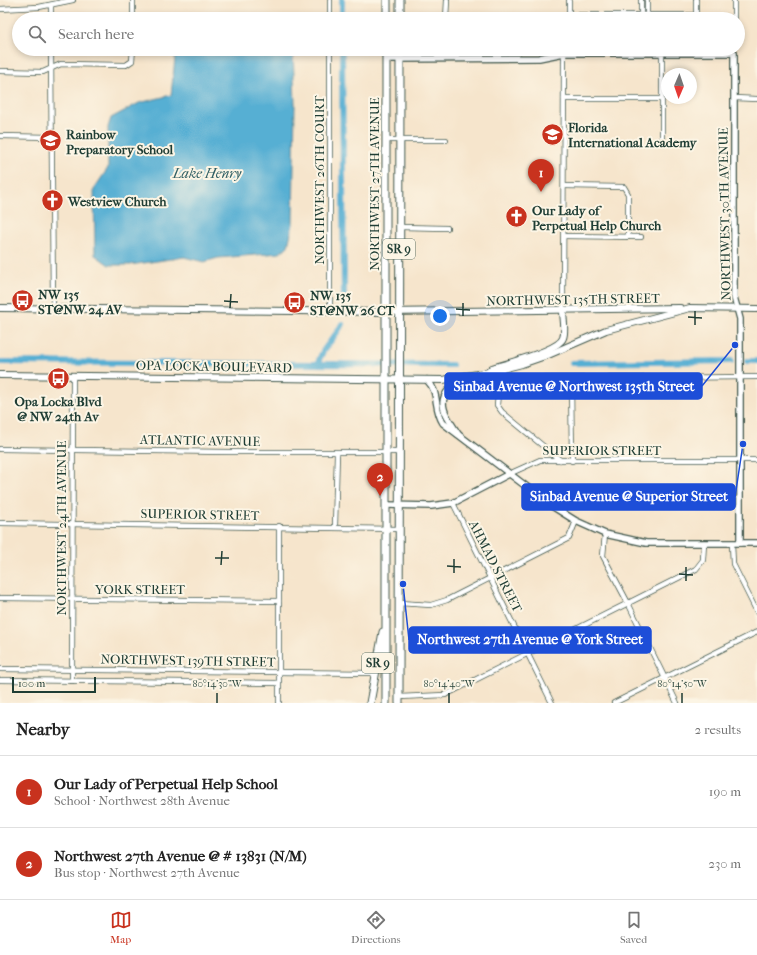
<!DOCTYPE html>
<meta charset="utf-8">
<style>
body{margin:0;font-family:"IM FELL French Canon",serif;background:#f6f6f6;color:#222}
.compass{position:absolute;left:661px;top:68px;width:36px;height:36px;border-radius:50%;background:#fff;box-shadow:0 2px 6px #0003;rotate:182deg}
.scale{position:absolute;left:12px;bottom:10px;width:84px;box-sizing:border-box;padding-left:4px;border:2px solid #1f3d34;border-top:0;font-size:11px;line-height:14px;white-space:nowrap;color:#1f3d34;-webkit-text-stroke:3px #fcf5e5;paint-order:stroke}
.you{position:absolute;left:440px;top:316px;width:14px;height:14px;margin:-10px;border:3px solid #fff;border-radius:50%;background:#1a73e8;box-shadow:0 0 0 6px #1a73e833}
.badge{display:grid;place-items:center;width:26px;height:26px;border-radius:50%;background:#c8321e;color:#fff;font-size:13px;font-weight:700}
.pin{position:absolute;translate:-50% -33px;filter:drop-shadow(0 1px 2px #0008)}
.pin::after{content:'';position:absolute;top:21px;width:14px;height:12px;background:inherit;clip-path:polygon(0 0,100% 0,50% 100%)}
.list{margin:0;padding:0;list-style:none}
h2{display:flex;justify-content:space-between;align-items:center;height:52px;margin:0;padding:0 16px;font-size:17px}
h2 small{font-size:13px;font-weight:400;color:#767676}
.list li{display:grid;grid-template-columns:26px 1fr auto;gap:12px;align-items:center;box-sizing:border-box;height:72px;padding:0 16px;border-top:1px solid #e0e0e0}
.list b{display:block;font-size:15px;white-space:nowrap}
.list p{margin:0;font-size:13px;white-space:nowrap;color:#767676}
.list em{font-size:13px;font-style:normal;color:#767676}
.icon{flex:none;width:22px;height:22px;fill:none;stroke:currentColor;stroke-width:2;stroke-linecap:round;stroke-linejoin:round}
.map{position:relative;flex:none;width:757px;height:703px;overflow:hidden}
.search{position:absolute;background:#fff;box-shadow:0 2px 6px #0003;left:12px;right:12px;top:12px;height:44px;display:flex;align-items:center;gap:10px;box-sizing:border-box;padding:0 14px;border-radius:22px;color:#767676;font-size:15px}
.sheet{height:196px;background:#fff}
nav{display:flex;justify-content:space-around;align-items:center;box-sizing:border-box;height:56px;border-top:1px solid #e0e0e0;background:#fff;font-size:11px;color:#767676}
nav a{display:grid;justify-items:center;gap:2px}
nav .on{color:#c8321e}
.map>svg:first-child{display:block}
.water{fill:#56afd3;stroke:#3a7684}
.lines{fill:none;stroke-linecap:round;stroke-linejoin:round}
.canal{stroke:#56afd3;stroke-width:6}
.minor-casing{stroke:#3f564b;stroke-width:6}
.tertiary-casing{stroke:#3f564b;stroke-width:8}
.secondary-casing{stroke:#3f564b;stroke-width:8}
.primary-casing{stroke:#3f564b;stroke-width:9}
.minor{stroke:#fff;stroke-width:4.5}
.tertiary{stroke:#fff;stroke-width:5.5}
.secondary{stroke:#fff;stroke-width:6}
.primary{stroke:#fff;stroke-width:7}
.ticks{fill:none;stroke:#1f3d34;stroke-width:1.5}
.labels{text-anchor:middle;stroke-width:4;stroke-linejoin:round;paint-order:stroke}
.shield{fill:#fcf5e5;stroke:#617469;stroke-width:1}
.shield-label{font-size:12px;font-weight:bold;fill:#1f3d34}
.poi-label{font-size:13px;font-weight:bold;fill:#1f3d34;stroke:#fcf5e5;text-anchor:start}
.street-label{font-size:13px;fill:#1f3d34;stroke:#fcf5e5}
.water-label{font-size:14px;font-style:italic;fill:#305f64;stroke:#fcf5e5}
.ticks-label{font-size:10px;text-anchor:middle;fill:#1f3d34;stroke:#fcf5e5;stroke-width:4;stroke-linejoin:round;paint-order:stroke}
.leader{fill:none;stroke:#1d4ed8;stroke-width:1.5}
.callout-dot{fill:#1d4ed8;stroke:#fcf5e5;stroke-width:1.5}
.callout{fill:#1d4ed8;stroke:#1d4ed8;stroke-width:1.5}
.callout-label{font-size:14px;text-anchor:middle;font-weight:bold;fill:#fff}
</style>
<div class="map">
<svg width="757" height="703" viewBox="0 0 757 703">
<rect width="100%" height="100%" fill="#fcf5e5"/>
<filter id="ink" filterUnits="userSpaceOnUse"><feTurbulence type="fractalNoise" baseFrequency=".025" numOctaves="2"/><feDisplacementMap in="SourceGraphic" scale="8" xChannelSelector="R" yChannelSelector="G"/><feConvolveMatrix kernelMatrix="1 2 1 2 8 2 1 2 1" color-interpolation-filters="sRGB"/></filter>
<filter id="wash" filterUnits="userSpaceOnUse"><feTurbulence type="fractalNoise" baseFrequency=".012" numOctaves="4" result="noise"/><feDisplacementMap in="SourceGraphic" scale="16" xChannelSelector="R" yChannelSelector="G"/><feGaussianBlur stdDeviation="0.9" result="paint"/><feColorMatrix in="noise" values="0 0 0 0 0 0 0 0 0 0 0 0 0 0 0 0 0 1.4 0 .05"/><feComposite in="paint" operator="in"/></filter>
<g filter="url(#wash)">
<rect width="100%" height="100%" fill="#f6e5cc"/>
<path class="water" d="M 176,49 L 293,49 L 295,104 L 293,224 L 288,246 L 280,253 L 218,258 L 204,262 L 184,257 L 130,265 L 109,265 L 95,255 L 94,189 L 108,168 L 108,127 L 111,118 L 139,103 L 171,95 Z"/>
<g class="lines">
<g class="canal">
<path d="M 342,0 L 342,19"/>
<path d="M 342,49 L 344,299"/>
<path d="M 747,361 L 757,361"/>
<path d="M 0,362 L 452,365"/>
<path d="M 572,363 L 731,361"/>
<path d="M 318,364 C 321,348 335,339 342,324"/>
</g>
</g>
</g>
<g filter="url(#ink)">
<g class="lines">
<defs>
<g id="minor">
<path d="M 133,0 L 133,19"/>
<path d="M 330,0 L 330,19"/>
<path d="M 569,0 L 569,15 L 696,15 L 696,0"/>
<path d="M 641,0 L 641,19"/>
<path d="M 647,0 L 647,19"/>
<path d="M 51,6 L 51,19"/>
<path d="M 0,9 L 39,7 L 73,0"/>
<path d="M 446,19 L 447,0"/>
<path d="M 734,19 L 734,0"/>
<path d="M 51,49 L 53,308"/>
<path d="M 330,49 L 330,311"/>
<path d="M 446,49 L 447,58"/>
<path d="M 662,53 L 662,139"/>
<path d="M 0,71 L 43,72 L 61,64 L 126,65 L 132,61 L 133,49"/>
<path d="M 734,98 L 757,99"/>
<path d="M 564,99 L 662,99"/>
<path d="M 0,136 L 52,137"/>
<path d="M 386,140 L 446,140"/>
<path d="M 564,186 L 624,187 L 628,194 L 628,237"/>
<path d="M 399,227 L 447,228"/>
<path d="M 564,236 L 641,237"/>
<path d="M 563,311 L 564,53"/>
<path d="M 571,380 L 572,461"/>
<path d="M 0,449 L 228,452 L 399,452"/>
<path d="M 560,460 L 502,412 L 497,405 L 499,383 L 520,379 L 757,377"/>
<path d="M 509,474 L 540,460 L 757,460"/>
<path d="M 453,503 L 552,703"/>
<path d="M 0,523 L 399,529"/>
<path d="M 335,527 L 337,453"/>
<path d="M 605,534 L 603,556 L 628,603 L 677,703"/>
<path d="M 732,543 L 733,564 L 757,612"/>
<path d="M 0,598 L 279,601"/>
<path d="M 399,603 L 431,605 L 447,600 L 569,538 L 576,521"/>
<path d="M 0,669 L 376,673"/>
<path d="M 0,680 L 279,683"/>
<path d="M 72,681 L 73,375"/>
<path d="M 399,697 L 445,695 L 696,569 L 703,560 L 704,543"/>
<path d="M 279,703 L 279,526"/>
<path d="M 614,703 L 757,632"/>
</g>
<g id="tertiary">
<path d="M 386,59 L 539,58 L 564,53 L 734,53 L 734,297 L 740,319 L 740,543"/>
<path d="M 427,380 C 440,393 433,407 443,423 L 552,506 L 576,521 L 605,534 L 646,543 L 757,543"/>
<path d="M 458,434 C 439,406 435,397 465,376"/>
<path d="M 386,505 L 431,506 L 453,503 L 509,474"/>
</g>
<g id="secondary">
<path d="M 0,308 L 386,312 L 680,308"/>
<path d="M 489,371 L 492,368 C 506,364 559,350 563,338 C 566,331 563,318 563,311"/>
<path d="M 0,375 L 443,380 L 495,371 L 522,364 L 548,355 L 606,330 L 690,308 L 757,309"/>
</g>
<g id="primary">
<path d="M 387,19 L 387,0"/>
<path d="M 400,19 L 400,0"/>
<path d="M 370,703 L 383,632"/>
<path d="M 386,703 L 386,49"/>
<path d="M 399,703 L 400,49"/>
</g>
</defs>
<use href="#minor" class="minor-casing"/>
<use href="#tertiary" class="tertiary-casing"/>
<use href="#secondary" class="secondary-casing"/>
<use href="#primary" class="primary-casing"/>
<use href="#minor" class="minor"/>
<use href="#tertiary" class="tertiary"/>
<use href="#secondary" class="secondary"/>
<use href="#primary" class="primary"/>
</g>
</g>
<path class="ticks" d="M 224,301 L 238,302M 230,308 L 231,294M 456,309 L 470,310M 463,316 L 463,303M 688,317 L 702,318M 695,325 L 695,311M 215,558 L 229,558M 221,565 L 222,551M 447,566 L 461,567M 454,573 L 454,559M 679,574 L 693,575M 686,581 L 686,567M 217,703 L 217,693M 449,703 L 449,693M 682,703 L 682,693"/>
<defs>
<symbol id="school-disc" viewBox="-11 -11 22 22"><circle r="9.5" fill="#c8321e" stroke="#fcf5e5"/><path d="M0-5L7-2L0 1L-7-2ZM-4 1L0 2.5L4 1V4Q0 6-4 4Z" fill="#fff"/></symbol>
<symbol id="church-disc" viewBox="-11 -11 22 22"><circle r="9.5" fill="#c8321e" stroke="#fcf5e5"/><path d="M-1.2-6h2.4v3.5h3.3v2.4h-3.3V6h-2.4V-.1h-3.3v-2.4h3.3Z" fill="#fff"/></symbol>
<symbol id="bus-disc" viewBox="-11 -11 22 22"><circle r="9.5" fill="#c8321e" stroke="#fcf5e5"/><path d="M-5-6H5V4H4V6H2V4H-2V6H-4V4H-5ZM-3.5-4V0h7V-4ZM-3.5 1.2v1.5H-2V1.2ZM2 1.2v1.5H3.5V1.2Z" fill="#fff"/></symbol>
</defs>
<g fill-rule="evenodd">
<use href="#school-disc" x="540" y="122" width="25" height="25"/>
<use href="#school-disc" x="38" y="128" width="25" height="25"/>
<use href="#church-disc" x="40" y="188" width="25" height="25"/>
<use href="#church-disc" x="504" y="204" width="25" height="25"/>
<use href="#bus-disc" x="10" y="288" width="25" height="25"/>
<use href="#bus-disc" x="282" y="290" width="25" height="25"/>
<use href="#bus-disc" x="46" y="366" width="25" height="25"/>
</g>
<g class="labels">
<g class="shield">
<rect x="383" y="239" width="32" height="20" rx="3"/>
<rect x="362" y="653" width="32" height="20" rx="3"/>
</g>
<g class="shield-label">
<text x="399" y="253">SR 9</text>
<text x="378" y="667">SR 9</text>
</g>
<g class="poi-label">
<text x="568" y="132">Florida<tspan x="568" dy="15">International Academy</tspan></text>
<text x="66" y="139">Rainbow<tspan x="66" dy="15">Preparatory School</tspan></text>
<text x="68" y="206">Westview Church</text>
<text x="532" y="215">Our Lady of<tspan x="532" dy="15">Perpetual Help Church</tspan></text>
<text x="38" y="299">NW 135<tspan x="38" dy="15">ST@NW 24 AV</tspan></text>
<text x="310" y="300">NW 135<tspan x="310" dy="15">ST@NW 26 CT</tspan></text>
<text x="58" y="406" text-anchor="middle">Opa Locka Blvd<tspan x="58" dy="15">@ NW 24th Av</tspan></text>
</g>
<g class="street-label">
<text transform="translate(319 180) rotate(-90)" y="5">NORTHWEST 26TH COURT</text>
<text transform="translate(374 184) rotate(-90)" y="5">NORTHWEST 27TH AVENUE</text>
<text transform="translate(724 214) rotate(-91)" y="5">NORTHWEST 30TH AVENUE</text>
<text transform="translate(573 299) rotate(-1)" y="5">NORTHWEST 135TH STREET</text>
<text transform="translate(214 366) rotate(1)" y="5">OPA LOCKA BOULEVARD</text>
<text transform="translate(200 440) rotate(1)" y="5">ATLANTIC AVENUE</text>
<text x="602" y="455">SUPERIOR STREET</text>
<text transform="translate(200 514) rotate(1)" y="5">SUPERIOR STREET</text>
<text transform="translate(61 528) rotate(-90)" y="5">NORTHWEST 24TH AVENUE</text>
<text transform="translate(496 566) rotate(63)" y="5">AHMAD STREET</text>
<text x="140" y="594">YORK STREET</text>
<text transform="translate(188 660) rotate(1)" y="5">NORTHWEST 139TH STREET</text>
</g>
<g class="water-label">
<text x="207" y="178">Lake Henry</text>
</g>
</g>
<g class="ticks-label">
<text x="217" y="687">80°14'30"W</text>
<text x="449" y="687">80°14'40"W</text>
<text x="682" y="687">80°14'50"W</text>
</g>
<path class="leader" d="M735 345L702 386M743 444L735 497M403 584L409 640"/>
<g class="callout-dot">
<circle cx="735" cy="345" r="4"/>
<circle cx="743" cy="444" r="4"/>
<circle cx="403" cy="584" r="4"/>
</g>
<g class="callout">
<rect x="445" y="373" width="257" height="26" rx="4"/>
<rect x="522" y="484" width="213" height="26" rx="4"/>
<rect x="409" y="627" width="242" height="26" rx="4"/>
</g>
<g class="callout-label">
<text x="574" y="391">Sinbad Avenue @ Northwest 135th Street</text>
<text x="629" y="501">Sinbad Avenue @ Superior Street</text>
<text x="530" y="644">Northwest 27th Avenue @ York Street</text>
</g>
</svg>
<svg class="compass" viewBox="-18 -18 36 36"><path d="M0-13l5 13h-10z" fill="#e53935"/><path d="M0 13l5-13h-10z" fill="#767676"/></svg>
<div class="scale">100 m</div>
<div class="you"></div>
<div class="pin badge" style="left:541px;top:192px">1</div>
<div class="pin badge" style="left:380px;top:496px">2</div>
<div class="search"><svg class="icon" aria-label="search" viewBox="0 0 24 24"><circle cx="10" cy="10" r="6"/><path d="M15 15l6 6"/></svg>Search here</div>
</div>
<section class="sheet">
<h2>Nearby<small>2 results</small></h2>
<ul class="list">
<li><span class="badge">1</span><div><b>Our Lady of Perpetual Help School</b><p>School · Northwest 28th Avenue</p></div><em>190 m</em></li>
<li><span class="badge">2</span><div><b>Northwest 27th Avenue @ # 13831 (N/M)</b><p>Bus stop · Northwest 27th Avenue</p></div><em>230 m</em></li>
</ul>
</section>
<nav>
<a class="on"><svg class="icon" aria-label="map" viewBox="0 0 24 24"><path d="M3 6l6-2 6 2 6-2v14l-6 2-6-2-6 2zM9 4v14M15 6v14"/></svg>Map</a>
<a><svg class="icon" aria-label="directions" viewBox="0 0 24 24"><path d="M12 3l9 9-9 9-9-9zM9 14v-3h6M13 9l2 2-2 2"/></svg>Directions</a>
<a><svg class="icon" aria-label="saved" viewBox="0 0 24 24"><path d="M7 4h10v16l-5-4-5 4z"/></svg>Saved</a>
</nav>
